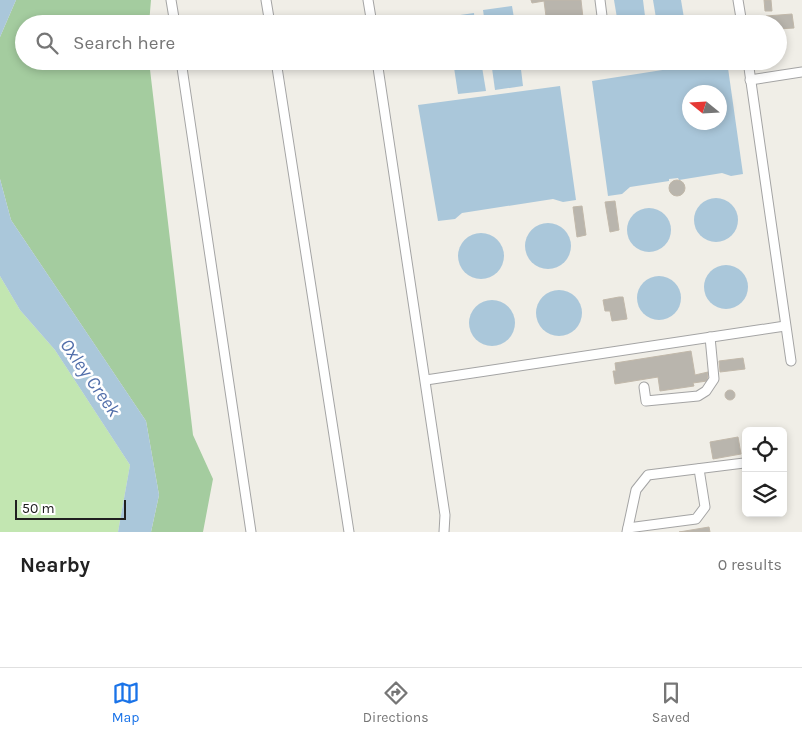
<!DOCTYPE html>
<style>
body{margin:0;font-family:Karla,sans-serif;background:#f2f2f2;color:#222}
.controls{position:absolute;right:15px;bottom:15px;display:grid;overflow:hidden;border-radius:8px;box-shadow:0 2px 8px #0003}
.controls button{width:45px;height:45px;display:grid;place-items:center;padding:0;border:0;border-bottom:1px solid #e0e0e0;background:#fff;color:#222;font:25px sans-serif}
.compass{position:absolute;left:682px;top:85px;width:45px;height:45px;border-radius:50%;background:#fff;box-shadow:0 2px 8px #0003;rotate:288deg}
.scale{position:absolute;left:15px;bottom:12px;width:111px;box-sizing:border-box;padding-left:5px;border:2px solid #202020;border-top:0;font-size:14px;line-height:18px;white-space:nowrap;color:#202020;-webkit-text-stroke:4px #fff;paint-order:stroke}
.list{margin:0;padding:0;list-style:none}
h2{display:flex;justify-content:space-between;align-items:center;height:65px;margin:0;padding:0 20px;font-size:21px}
h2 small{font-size:16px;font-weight:400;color:#767676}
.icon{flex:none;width:28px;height:28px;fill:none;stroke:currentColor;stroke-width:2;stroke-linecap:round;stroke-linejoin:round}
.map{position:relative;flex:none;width:802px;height:532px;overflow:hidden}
.search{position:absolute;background:#fff;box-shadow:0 2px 8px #0003;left:15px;right:15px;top:15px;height:55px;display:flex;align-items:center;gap:12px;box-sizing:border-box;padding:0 18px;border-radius:28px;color:#767676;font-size:19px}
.sheet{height:135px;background:#fff}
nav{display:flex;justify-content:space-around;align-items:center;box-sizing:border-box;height:70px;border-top:1px solid #e0e0e0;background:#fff;font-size:14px;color:#767676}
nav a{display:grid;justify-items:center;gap:2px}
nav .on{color:#1a73e8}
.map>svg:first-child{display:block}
.grass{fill:#c2e6b1}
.forest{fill:#a4cc9f}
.water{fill:#aac7da;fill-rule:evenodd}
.building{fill:#b9b5ad;stroke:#c1b8aa}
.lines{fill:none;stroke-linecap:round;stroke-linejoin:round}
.lane-casing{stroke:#a4a4a4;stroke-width:11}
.lane{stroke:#fff;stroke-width:9}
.labels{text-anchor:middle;stroke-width:5;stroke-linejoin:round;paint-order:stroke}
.water-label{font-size:19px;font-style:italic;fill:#526faa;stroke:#fff}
</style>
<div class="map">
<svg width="802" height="532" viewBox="0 0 802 532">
<rect width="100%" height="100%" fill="#f0eee7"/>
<path class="grass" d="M 0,276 L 20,310 L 55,350 L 130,465 L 118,532 L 0,532 Z"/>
<path class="forest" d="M 16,0 L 151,0 L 149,24 L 24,24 L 24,61 L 149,61 L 193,435 L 213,479 L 203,532 L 151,532 L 159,495 L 146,421 L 11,220 L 0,179 L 0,37 Z"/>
<g class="water">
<path d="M 0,0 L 16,0 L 0,37 Z"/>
<path d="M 614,0 L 643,0 L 646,24 L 618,24 Z"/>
<path d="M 653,0 L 681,0 L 685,24 L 657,24 Z"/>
<path d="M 512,6 L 515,24 L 485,24 L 483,10 Z"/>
<path d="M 474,13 L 475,24 L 447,24 L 446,17 Z"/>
<path d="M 453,61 L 481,61 L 486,91 L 458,94 Z"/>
<path d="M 491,61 L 520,61 L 523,86 L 495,90 Z"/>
<path d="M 720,61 L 727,61 L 743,174 L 731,176 L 722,173 L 679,180 L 678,178 L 669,179 L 669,181 L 630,187 L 622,194 L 608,196 L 592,81 ZM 690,92 L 720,92 L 720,122 L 690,122 Z"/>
<path d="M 560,86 L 576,200 L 563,202 L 553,199 L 462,213 L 455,219 L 438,221 L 418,105 Z"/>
<path d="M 0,179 L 11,220 L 146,421 L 159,495 L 151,532 L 118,532 L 130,465 L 55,350 L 20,310 L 0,276 Z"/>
<circle cx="716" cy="220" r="22"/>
<circle cx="649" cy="230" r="22"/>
<circle cx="548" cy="246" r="23"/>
<circle cx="481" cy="256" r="23"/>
<circle cx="726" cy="287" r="22"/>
<circle cx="659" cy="298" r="22"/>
<circle cx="559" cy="313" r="23"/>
<circle cx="492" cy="323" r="23"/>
</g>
<g class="building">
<path d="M 531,0 L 581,0 L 583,18 L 547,24 L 544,1 L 532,3 Z"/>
<path d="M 764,0 L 771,0 L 772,11 L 765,11 Z"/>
<path d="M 792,14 L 794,28 L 778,29 L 778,24 L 766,24 L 766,16 Z"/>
<circle cx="677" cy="188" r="8"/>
<path d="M 615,201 L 619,230 L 610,232 L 605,202 Z"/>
<path d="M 582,206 L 586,235 L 577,237 L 573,207 Z"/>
<path d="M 619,297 L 623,297 L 627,319 L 612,321 L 610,311 L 605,311 L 603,300 Z"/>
<path d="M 691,351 L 695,375 L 708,372 L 707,381 L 693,383 L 694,386 L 660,391 L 658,377 L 615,384 L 613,371 L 616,371 L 615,363 Z"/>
<path d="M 743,358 L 745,369 L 720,372 L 719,361 Z"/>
<circle cx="730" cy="395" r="5"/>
<path d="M 738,437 L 741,454 L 713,459 L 710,442 Z"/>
<path d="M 709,527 L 710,532 L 679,532 Z"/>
</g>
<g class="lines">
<defs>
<g id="lane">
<path d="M 171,0 L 175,24"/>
<path d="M 266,0 L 270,24"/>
<path d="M 368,0 L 372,24"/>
<path d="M 600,0 L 603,24"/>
<path d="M 738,0 L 742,24"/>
<path d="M 181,61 L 251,532"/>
<path d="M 276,61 L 349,532"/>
<path d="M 377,61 L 445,515 L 444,532"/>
<path d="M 748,61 L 791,361"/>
<path d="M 750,80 L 802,72"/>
<path d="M 426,380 L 785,326"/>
<path d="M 644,387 L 646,401 L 698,396 L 706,391 L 714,379 L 710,337"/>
<path d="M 628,528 L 696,519 L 705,507 L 699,469"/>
<path d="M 627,532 L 636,490 L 648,475 L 744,463"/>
</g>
</defs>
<use href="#lane" class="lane-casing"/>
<use href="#lane" class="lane"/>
</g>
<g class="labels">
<g class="water-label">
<text transform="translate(91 377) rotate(55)" y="7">Oxley Creek</text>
</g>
</g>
</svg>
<div class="controls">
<button><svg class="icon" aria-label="locate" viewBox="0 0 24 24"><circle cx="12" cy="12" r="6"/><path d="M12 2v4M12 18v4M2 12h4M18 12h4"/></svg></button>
<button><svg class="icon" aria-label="layers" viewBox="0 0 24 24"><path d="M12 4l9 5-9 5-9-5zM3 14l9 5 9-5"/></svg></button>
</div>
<svg class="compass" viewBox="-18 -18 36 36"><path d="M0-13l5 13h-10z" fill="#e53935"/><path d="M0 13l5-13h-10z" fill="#767676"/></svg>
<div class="scale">50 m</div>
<div class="search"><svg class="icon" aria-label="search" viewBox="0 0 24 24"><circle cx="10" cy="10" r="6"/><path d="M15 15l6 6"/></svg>Search here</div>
</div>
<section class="sheet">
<h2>Nearby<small>0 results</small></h2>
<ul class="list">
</ul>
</section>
<nav>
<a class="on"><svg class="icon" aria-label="map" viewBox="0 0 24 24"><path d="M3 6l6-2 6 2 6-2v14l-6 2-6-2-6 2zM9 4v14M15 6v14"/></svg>Map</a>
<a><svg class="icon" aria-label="directions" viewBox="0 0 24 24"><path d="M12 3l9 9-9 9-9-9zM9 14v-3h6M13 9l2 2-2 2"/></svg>Directions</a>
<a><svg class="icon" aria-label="saved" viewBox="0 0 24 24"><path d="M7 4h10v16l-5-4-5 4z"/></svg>Saved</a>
</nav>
